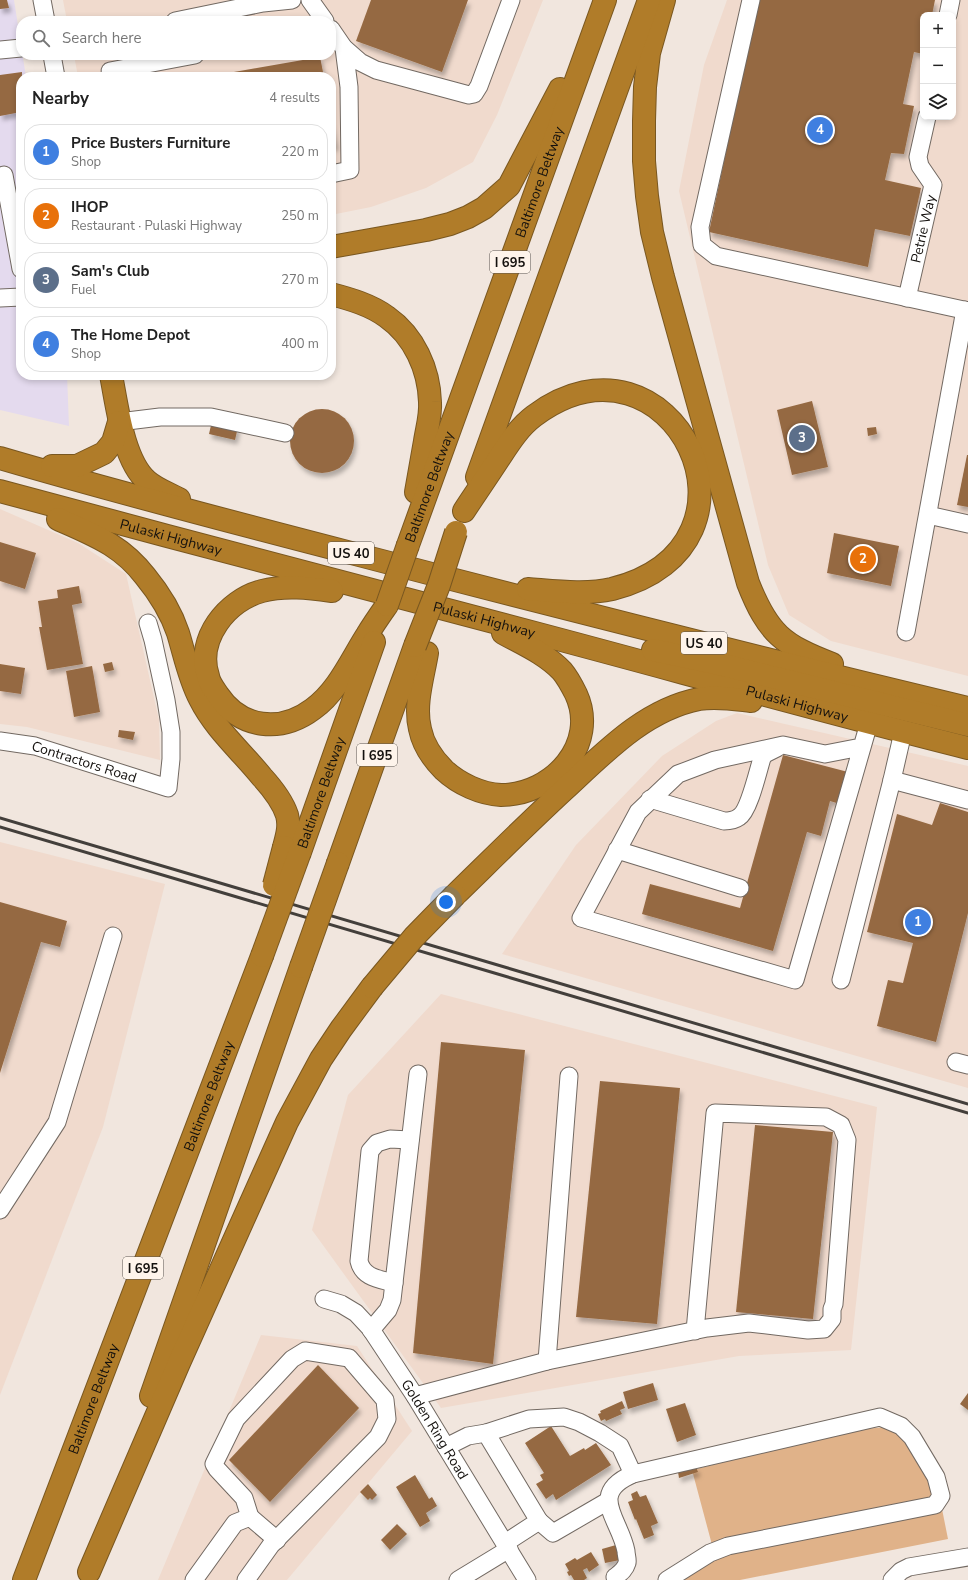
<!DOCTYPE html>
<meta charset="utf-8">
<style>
body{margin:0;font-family:"Nunito Sans",sans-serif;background:#f2f2f2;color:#222}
.controls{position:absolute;right:12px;top:12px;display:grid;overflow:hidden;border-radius:8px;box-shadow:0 2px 6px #0003}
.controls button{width:36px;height:36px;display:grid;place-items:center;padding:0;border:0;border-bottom:1px solid #e0e0e0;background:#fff;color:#222;font:20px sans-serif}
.you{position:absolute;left:446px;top:902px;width:14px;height:14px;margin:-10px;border:3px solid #fff;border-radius:50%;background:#1a73e8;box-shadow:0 0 0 6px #1a73e833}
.badge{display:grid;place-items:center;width:26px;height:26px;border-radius:50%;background:#db2777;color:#fff;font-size:13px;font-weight:700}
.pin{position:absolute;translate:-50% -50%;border:2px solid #fff;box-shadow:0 1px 4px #0006}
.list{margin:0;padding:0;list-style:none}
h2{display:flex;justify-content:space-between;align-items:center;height:52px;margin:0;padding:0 16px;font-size:17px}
h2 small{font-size:13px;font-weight:400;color:#767676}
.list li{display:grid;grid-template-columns:26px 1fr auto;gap:12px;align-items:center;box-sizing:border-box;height:56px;margin:0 8px 8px;padding:0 8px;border:1px solid #e0e0e0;border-radius:16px}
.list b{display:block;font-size:15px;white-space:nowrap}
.list p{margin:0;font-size:13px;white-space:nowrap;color:#767676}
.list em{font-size:13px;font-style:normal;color:#767676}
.icon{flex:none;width:22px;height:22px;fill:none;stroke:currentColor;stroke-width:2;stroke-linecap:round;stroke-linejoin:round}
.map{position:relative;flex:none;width:968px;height:1580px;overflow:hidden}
.search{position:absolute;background:#fff;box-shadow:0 2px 6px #0003;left:16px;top:16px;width:320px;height:44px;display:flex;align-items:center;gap:10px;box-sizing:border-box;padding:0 14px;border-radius:16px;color:#767676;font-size:15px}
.panel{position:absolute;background:#fff;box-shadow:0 2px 6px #0003;left:16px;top:72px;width:320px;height:308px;border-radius:16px}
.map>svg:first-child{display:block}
.commercial{fill:#f0dacd;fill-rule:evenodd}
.industrial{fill:#e4daee}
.green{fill:#e0b289}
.building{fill:#956942;filter:url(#shadow)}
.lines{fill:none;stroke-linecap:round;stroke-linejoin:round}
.minor-casing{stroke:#726962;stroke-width:19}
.highway-casing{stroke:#795720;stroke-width:24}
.minor{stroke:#fff;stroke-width:17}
.highway{stroke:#b07c29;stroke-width:22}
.rail{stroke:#433f3b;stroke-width:3}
.highway-bridge-casing{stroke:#795720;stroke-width:24;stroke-linecap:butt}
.highway-bridge{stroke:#b07c29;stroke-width:22}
.labels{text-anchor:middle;stroke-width:3.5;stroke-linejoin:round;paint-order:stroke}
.shield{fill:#fef4eb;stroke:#5a5550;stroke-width:1}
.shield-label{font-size:13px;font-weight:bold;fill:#14110e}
.street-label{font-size:14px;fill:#14110e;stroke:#fef4eb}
</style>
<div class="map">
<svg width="968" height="1580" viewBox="0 0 968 1580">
<defs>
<filter id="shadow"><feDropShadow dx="2.5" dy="4.5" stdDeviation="2" flood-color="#0004"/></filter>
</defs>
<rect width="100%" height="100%" fill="#f1e6de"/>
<g class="commercial">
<path d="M 63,0 L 543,0 L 497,115 L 473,162 L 426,188 L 371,207 L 331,215 L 331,77 L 78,77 L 74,55 L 331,55 L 331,21 L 67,21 Z"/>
<path d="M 727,0 L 968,0 L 968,676 L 831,641 L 789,615 L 768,565 L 679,191 L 704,65 ZM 923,15 L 953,15 L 953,117 L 923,117 Z"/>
<path d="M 0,509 L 78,543 L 126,574 L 159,720 L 160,760 L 27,727 L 0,724 Z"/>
<path d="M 737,713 L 968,766 L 968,1088 L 502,954 L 576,845 L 662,756 L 716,721 Z"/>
<path d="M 0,842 L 165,884 L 103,1127 L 0,1395 Z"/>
<path d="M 441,994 L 877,1107 L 851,1350 L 739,1356 L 441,1408 L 312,1230 L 348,1095 Z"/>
<path d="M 261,1335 L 357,1346 L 412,1431 L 287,1580 L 158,1580 Z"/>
</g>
<path class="industrial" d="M 0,0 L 14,0 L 26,77 L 21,77 L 21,375 L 67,375 L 69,426 L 0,410 Z"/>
<path class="green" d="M 886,1427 L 900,1434 L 930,1484 L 942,1509 L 948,1539 L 740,1580 L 677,1580 L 715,1556 L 692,1470 L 854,1430 Z"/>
<g class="building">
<path d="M 0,0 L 7,0 L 9,8 L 0,9 Z"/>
<path d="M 371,0 L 468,0 L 442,72 L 356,41 Z"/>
<path d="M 758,0 L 935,0 L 932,15 L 923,15 L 923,54 L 914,52 L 903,104 L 914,106 L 904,154 L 891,153 L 885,180 L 921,188 L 910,236 L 875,229 L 868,267 L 709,232 Z"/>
<path d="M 320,57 L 324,77 L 212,77 L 211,76 Z"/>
<path d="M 22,72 L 21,112 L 0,116 L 0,75 Z"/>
<path d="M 331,122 L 336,146 L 331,147 Z"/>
<path d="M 812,401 L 828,467 L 792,475 L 777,410 Z"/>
<circle cx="322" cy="441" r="32"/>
<path d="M 212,421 L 238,427 L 235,440 L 209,434 Z"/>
<path d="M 876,427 L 877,434 L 868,436 L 867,428 Z"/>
<path d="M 967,455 L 968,455 L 968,507 L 957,505 Z"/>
<path d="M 834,533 L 899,546 L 891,586 L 827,573 Z"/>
<path d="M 0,542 L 36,553 L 25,589 L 0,581 Z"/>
<path d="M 79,586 L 82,603 L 72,605 L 83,664 L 47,670 L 39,627 L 42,627 L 38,601 L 58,598 L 57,590 Z"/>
<path d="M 112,662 L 114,670 L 105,672 L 103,664 Z"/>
<path d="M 0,664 L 25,668 L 21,694 L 0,691 Z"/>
<path d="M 92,666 L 100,712 L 74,717 L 66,671 Z"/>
<path d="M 119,730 L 135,732 L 133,740 L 118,737 Z"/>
<path d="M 783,755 L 848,772 L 840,804 L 830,801 L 821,836 L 807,832 L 773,951 L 642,914 L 650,884 L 740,908 Z"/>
<path d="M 940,803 L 968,812 L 968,913 L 936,1042 L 877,1026 L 888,980 L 903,983 L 913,943 L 867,932 L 897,814 L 932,825 Z"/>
<path d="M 0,902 L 67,921 L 60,947 L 41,942 L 0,1073 Z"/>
<path d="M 441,1042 L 525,1050 L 493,1364 L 413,1353 Z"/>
<path d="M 600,1081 L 680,1088 L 657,1324 L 576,1317 Z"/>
<path d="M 755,1125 L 833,1132 L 813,1319 L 736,1312 Z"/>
<path d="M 318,1365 L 359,1408 L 270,1502 L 229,1460 Z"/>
<path d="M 653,1383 L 658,1400 L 628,1409 L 623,1392 Z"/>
<path d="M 968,1393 L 968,1410 L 960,1404 Z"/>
<path d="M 622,1401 L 625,1408 L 620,1410 L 622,1414 L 606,1421 L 605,1419 L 601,1421 L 598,1414 L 601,1413 L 600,1411 Z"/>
<path d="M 685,1403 L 696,1435 L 677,1442 L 666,1409 Z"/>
<path d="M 551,1426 L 570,1456 L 584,1448 L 585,1450 L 596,1443 L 611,1465 L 556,1500 L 553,1494 L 546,1499 L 536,1484 L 543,1480 L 540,1475 L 544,1473 L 525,1443 Z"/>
<path d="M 696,1467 L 698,1472 L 679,1478 L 678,1472 Z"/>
<path d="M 415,1475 L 429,1499 L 432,1497 L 437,1506 L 426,1513 L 430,1521 L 420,1527 L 396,1487 Z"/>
<path d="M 368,1484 L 377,1495 L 372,1500 L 370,1498 L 368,1500 L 360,1492 Z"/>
<path d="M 637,1491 L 640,1497 L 646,1495 L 658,1523 L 651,1526 L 654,1535 L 644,1539 L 636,1519 L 635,1520 L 628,1502 L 633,1500 L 631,1494 Z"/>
<path d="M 397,1524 L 407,1534 L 390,1550 L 381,1540 Z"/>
<path d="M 616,1545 L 620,1560 L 605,1563 L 602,1549 Z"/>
<path d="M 591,1552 L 599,1565 L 589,1572 L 587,1568 L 583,1570 L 587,1578 L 584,1580 L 574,1580 L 571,1575 L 569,1576 L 567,1572 L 569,1571 L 565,1564 L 575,1558 L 577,1560 Z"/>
</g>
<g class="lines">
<defs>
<g id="minor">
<path d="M 42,0 L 46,21"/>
<path d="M 310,0 L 325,21"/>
<path d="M 751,0 L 700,227 L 702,245 L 716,256 L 968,311"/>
<path d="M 948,15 L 951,0"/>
<path d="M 175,21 L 263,3 L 292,0"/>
<path d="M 331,29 L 344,48 L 360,62 L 376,70 L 469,95 L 474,94 L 479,86 L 511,0"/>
<path d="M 0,50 L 21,48"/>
<path d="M 52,55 L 56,77"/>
<path d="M 110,71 L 195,55"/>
<path d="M 331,174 L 350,170 L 349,87 L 344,48"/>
<path d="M 4,175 L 21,269"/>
<path d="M 0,298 L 21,297"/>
<path id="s1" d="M 907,298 L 933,185 L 920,166 L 918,157 L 927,117"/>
<path d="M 119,422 L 160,417 L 211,417 L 285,433"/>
<path d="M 928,515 L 968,524"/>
<path d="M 906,632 L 965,310"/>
<path id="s2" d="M 0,741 L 35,746 L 168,788 L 171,759 L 171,732 L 166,700 L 153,640 L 148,623"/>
<path d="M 861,747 L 825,754 L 783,745 L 715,760 L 678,774 L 638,812 L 581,918 L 795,980 L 869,723"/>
<path d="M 892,780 L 968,800"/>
<path d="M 650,799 L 724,821 C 729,821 735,820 739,817 C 749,811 758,771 762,758 L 765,754 L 777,748"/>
<path d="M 617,850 L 740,888"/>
<path d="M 841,980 L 892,780 L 903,732"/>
<path d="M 956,1062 L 968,1065"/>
<path d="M 0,1210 L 57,1122 L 113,936"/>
<path d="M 394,1283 C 379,1279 363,1278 359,1261 L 370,1151 L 377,1143 L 390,1139 L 410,1140"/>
<path id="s3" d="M 324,1299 L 341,1304 L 356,1313 L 370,1328 L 415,1396 L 527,1580"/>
<path d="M 371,1330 L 388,1310 L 392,1300 L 418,1074"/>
<path d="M 547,1361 L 569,1076"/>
<path d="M 415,1396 L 547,1361 L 707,1328 L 749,1323 L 808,1330 L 824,1329 L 832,1319 L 832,1309 L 834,1304 L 847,1140 L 841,1125 L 826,1117 L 715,1113 L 695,1331"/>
<path d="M 486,1433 L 529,1419 L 564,1417 L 579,1422 L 600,1433 L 620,1446 L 633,1474"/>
<path d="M 446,1447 L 468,1436 L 486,1433 L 539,1521 L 505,1543"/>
<path d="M 539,1521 L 553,1533 L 608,1501"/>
<path d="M 194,1580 L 235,1523 L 250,1517 L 277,1540"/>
<path d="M 246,1580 L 271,1545 L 378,1437 L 387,1419 L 385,1400 L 349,1358 L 305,1351 L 292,1359 L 236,1419 L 214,1464 L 217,1469 L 244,1498 L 250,1517"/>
<path d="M 458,1580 L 509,1549"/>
<path d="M 617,1580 L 615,1577 C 620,1573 625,1570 627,1563 C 628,1560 626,1555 626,1551 C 620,1519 587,1494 633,1474 L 880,1417 L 901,1426 L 912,1437 L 936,1477 L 941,1496 L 935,1505 L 728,1546 L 710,1553 L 667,1580"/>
<path d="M 892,1580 L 901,1571 L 909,1567 L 968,1557"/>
</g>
<g id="highway">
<path d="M 664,0 L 649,53 L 645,87 L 644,121 L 644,161 L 647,196 L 652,232 L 663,277 L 748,583 C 768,634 783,645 832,664"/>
<path d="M 331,247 L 426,230 L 450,224 L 468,217 L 484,208 L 509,186 L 560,89"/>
<path d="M 331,294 C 350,299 371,305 387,317 C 414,336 429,369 430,402 C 431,415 427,428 425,441 C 422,458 419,475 416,492"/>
<path d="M 111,375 C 117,405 123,460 147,481 C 156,489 168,493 179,499"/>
<path d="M 0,458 C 119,493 239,524 359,555 C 561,608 764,659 968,708"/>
<path d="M 52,466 L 77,466 L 104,453 L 113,442 L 119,422"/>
<path d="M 477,477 L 649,0"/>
<path id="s4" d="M 0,491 C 183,541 367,588 550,637 C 689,674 828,713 968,748"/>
<path d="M 464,511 C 475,494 487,477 498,460 C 508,445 518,428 534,416 C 671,314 785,545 612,589 C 586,595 555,591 528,589"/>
<path d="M 58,519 C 93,535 120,544 145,576 C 159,593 171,612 178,633 C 185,656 189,678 200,699 C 215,729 241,751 262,777 C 272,788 282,800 287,815 C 290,826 287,836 284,847"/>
<path id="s5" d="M 408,545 L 605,0"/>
<path d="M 332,591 C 309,588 285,585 262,591 C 227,600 196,639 208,676 C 209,683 214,689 218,695 C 241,729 281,733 313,709 C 338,691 351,660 367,635 C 373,625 380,615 387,605"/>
<path d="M 653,650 L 719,664 L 968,725"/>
<path d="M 427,653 C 423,677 414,705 420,729 C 423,744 433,759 444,770 C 459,784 481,794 501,795 C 553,795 599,744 576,694 C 572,686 567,677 562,671 C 546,654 523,644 503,633"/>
<path id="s6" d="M 300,852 L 374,642"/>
<path d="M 338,863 L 415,646"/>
<path d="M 455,895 C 491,860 527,824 565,789 C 604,753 644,710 699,699 C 717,696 734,699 751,701"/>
<path d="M 151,1396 L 301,967"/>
<path d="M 89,1572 L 179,1363 L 287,1122 L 321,1059 L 341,1029 L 372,987"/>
<path id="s7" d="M 24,1580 L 262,956"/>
</g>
</defs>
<use href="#minor" class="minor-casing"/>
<use href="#highway" class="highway-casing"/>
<use href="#minor" class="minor"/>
<use href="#highway" class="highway"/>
<g class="rail">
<path d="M 0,818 L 968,1104"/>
<path d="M 0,827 L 968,1113"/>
</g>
<defs>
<g id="highway-bridge">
<path d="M 387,605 L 408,545"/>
<path d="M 415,646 L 439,585 L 456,532"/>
<path d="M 274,885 L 284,847"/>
<path d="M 262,956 L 300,852"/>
<path d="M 301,967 L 338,863"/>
<path d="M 372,987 L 414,937 L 455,895"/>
</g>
</defs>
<use href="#highway-bridge" class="highway-bridge-casing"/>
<use href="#highway-bridge" class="highway-bridge"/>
</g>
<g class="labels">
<g class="shield">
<rect x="490" y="251" width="40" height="22" rx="3"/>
<rect x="328" y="542" width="46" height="22" rx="3"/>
<rect x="681" y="632" width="46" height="22" rx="3"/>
<rect x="357" y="744" width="40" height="22" rx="3"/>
<rect x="123" y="1257" width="40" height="22" rx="3"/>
</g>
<g class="shield-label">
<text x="510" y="267">I 695</text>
<text x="351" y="558">US 40</text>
<text x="704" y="648">US 40</text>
<text x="377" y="760">I 695</text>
<text x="143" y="1273">I 695</text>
</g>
<g class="street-label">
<text dy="5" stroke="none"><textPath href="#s5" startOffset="386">Baltimore Beltway</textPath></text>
<text dy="5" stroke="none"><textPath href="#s1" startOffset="71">Petrie Way</textPath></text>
<text dy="5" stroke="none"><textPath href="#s5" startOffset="62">Baltimore Beltway</textPath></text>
<text dy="5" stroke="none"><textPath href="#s4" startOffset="177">Pulaski Highway</textPath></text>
<text dy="5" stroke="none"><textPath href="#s4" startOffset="501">Pulaski Highway</textPath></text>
<text dy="5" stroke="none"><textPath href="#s4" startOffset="825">Pulaski Highway</textPath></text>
<text dy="5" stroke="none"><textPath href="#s2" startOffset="87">Contractors Road</textPath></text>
<text dy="5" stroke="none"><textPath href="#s6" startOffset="63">Baltimore Beltway</textPath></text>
<text dy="5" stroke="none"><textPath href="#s7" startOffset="518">Baltimore Beltway</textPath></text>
<text dy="5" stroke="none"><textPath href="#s7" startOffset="194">Baltimore Beltway</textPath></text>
<text dy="5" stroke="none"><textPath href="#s3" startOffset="176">Golden Ring Road</textPath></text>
</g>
</g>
</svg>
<div class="controls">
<button>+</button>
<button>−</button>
<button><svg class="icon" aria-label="layers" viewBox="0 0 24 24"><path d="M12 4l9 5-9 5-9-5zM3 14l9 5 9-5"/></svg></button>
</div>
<div class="you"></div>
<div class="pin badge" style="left:918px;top:922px;background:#3f7fe0">1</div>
<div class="pin badge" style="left:863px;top:559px;background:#e8710a">2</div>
<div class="pin badge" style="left:802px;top:438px;background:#5c6f8a">3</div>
<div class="pin badge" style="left:820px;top:130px;background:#3f7fe0">4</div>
<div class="search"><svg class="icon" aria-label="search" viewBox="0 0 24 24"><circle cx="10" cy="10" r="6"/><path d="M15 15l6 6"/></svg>Search here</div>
<section class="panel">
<h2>Nearby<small>4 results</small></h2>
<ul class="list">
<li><span class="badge" style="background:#3f7fe0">1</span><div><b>Price Busters Furniture</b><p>Shop</p></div><em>220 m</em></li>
<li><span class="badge" style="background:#e8710a">2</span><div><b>IHOP</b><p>Restaurant · Pulaski Highway</p></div><em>250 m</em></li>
<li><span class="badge" style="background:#5c6f8a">3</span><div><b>Sam's Club</b><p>Fuel</p></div><em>270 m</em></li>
<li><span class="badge" style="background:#3f7fe0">4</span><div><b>The Home Depot</b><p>Shop</p></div><em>400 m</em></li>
</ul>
</section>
</div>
